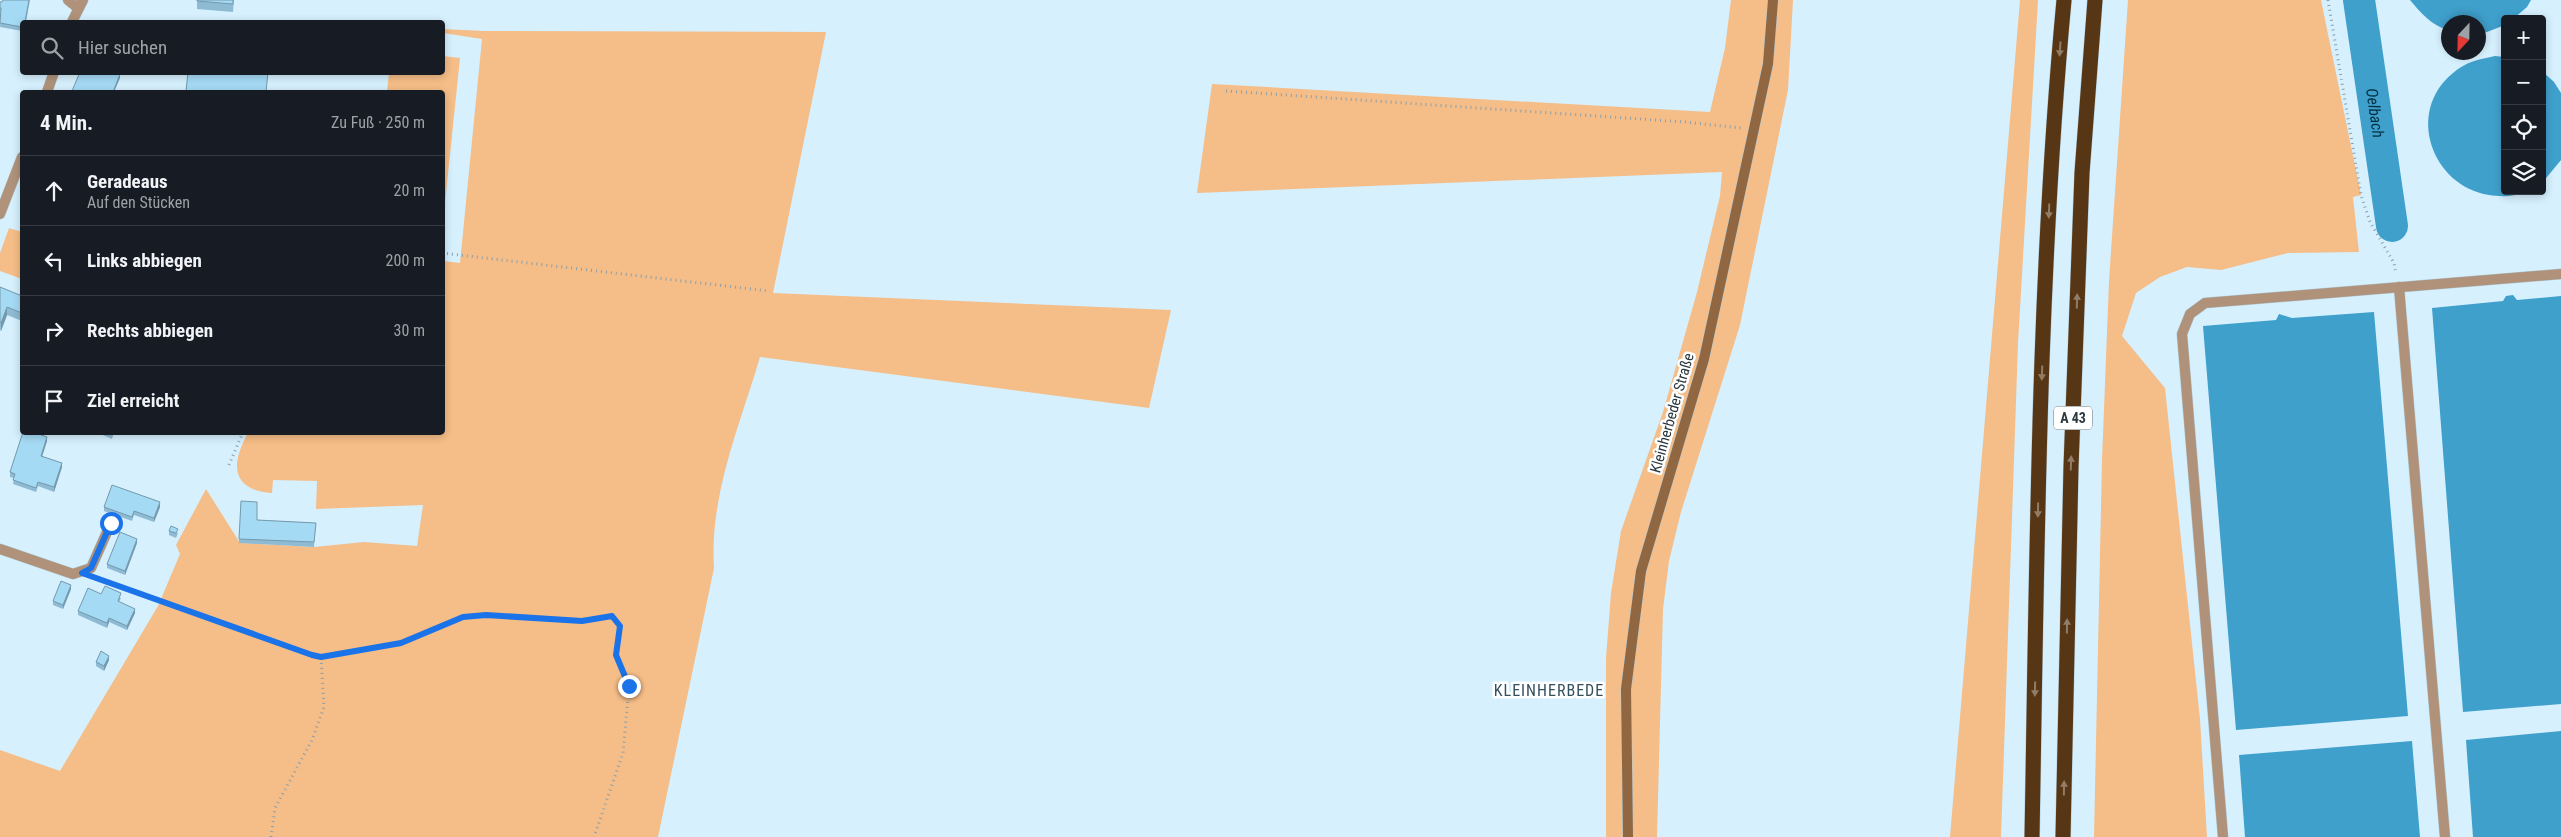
<!DOCTYPE html>
<html lang="de">
<meta charset="utf-8">
<style>
body{margin:0;font-family:"Roboto Condensed",sans-serif;background:#20242c;color:#f1f3f6}
.controls{position:absolute;right:15px;top:15px;display:grid;overflow:hidden;border-radius:5px;box-shadow:0 2px 8px #0003}
.controls button{width:45px;height:45px;display:grid;place-items:center;padding:0;border:0;border-bottom:1px solid #363941;background:#171b24;color:#f1f3f6;font:25px sans-serif}
.compass{position:absolute;left:2441px;top:15px;width:45px;height:45px;border-radius:50%;background:#171b24;box-shadow:0 2px 8px #0003;rotate:202deg}
.stop{position:absolute;width:15px;height:15px;margin:-11px;border:4px solid #1a73e8;border-radius:50%;background:#fff}
.stop.end{background:#1a73e8;border-color:#fff;box-shadow:0 1px 5px #0008}
.list{margin:0;padding:0;list-style:none}
h2{display:flex;justify-content:space-between;align-items:center;height:65px;margin:0;padding:0 20px;font-size:21px}
h2 small{font-size:16px;font-weight:400;color:#9ea1a6}
.list li{display:grid;grid-template-columns:32px 1fr auto;gap:15px;align-items:center;box-sizing:border-box;height:70px;padding:0 20px;border-top:1px solid #363941}
.list b{display:block;font-size:19px;white-space:nowrap}
.list p{margin:0;font-size:16px;white-space:nowrap;color:#9ea1a6}
.list em{font-size:16px;font-style:normal;color:#9ea1a6}
.icon{flex:none;width:28px;height:28px;fill:none;stroke:currentColor;stroke-width:2;stroke-linecap:round;stroke-linejoin:round}
.map{position:relative;flex:none;width:2561px;height:837px;overflow:hidden}
.search{position:absolute;background:#171b24;box-shadow:0 2px 8px #0003;left:20px;top:20px;width:425px;height:55px;display:flex;align-items:center;gap:12px;box-sizing:border-box;padding:0 18px;border-radius:5px;color:#9ea1a6;font-size:19px}
.panel{position:absolute;background:#171b24;box-shadow:0 2px 8px #0003;left:20px;top:90px;width:425px;height:345px;border-radius:5px}
.map>svg:first-child{display:block}
.green{fill:#f5bd87}
.water{fill:#3fa0cc}
.lines{fill:none;stroke-linecap:round;stroke-linejoin:round}
.river{stroke:#3fa0cc;stroke-width:32}
.lane-casing{stroke:#b4cbd8;stroke-width:11}
.street-casing{stroke:#b4cbd8;stroke-width:11}
.secondary-casing{stroke:#b4cbd8;stroke-width:11}
.highway-casing{stroke:#b4cbd8;stroke-width:16}
.path{stroke:#8ca0ab;stroke-width:3;stroke-dasharray:1 4;stroke-linecap:butt}
.lane{stroke:#af9279;stroke-width:10}
.street{stroke:#af9279;stroke-width:10}
.secondary{stroke:#906741;stroke-width:10}
.highway{stroke:#563614;stroke-width:15}
.wall{fill:#8ebbd3}
.shaded-wall{fill:#7499ac}
.building{fill:#a5daf5;stroke:#7499ac}
.oneway{fill:#917c66}
.route{stroke:#1a73e8;stroke-width:6}
.labels{text-anchor:middle;stroke-width:5;stroke-linejoin:round;paint-order:stroke}
.shield{fill:#fff;stroke:#6b7479;stroke-width:1}
.shield-label{font-size:14px;font-weight:bold;fill:#2b383f}
.street-label{font-size:15px;fill:#2b383f;stroke:#fff}
.water-label{font-size:16px;font-style:italic;fill:#022f41;stroke:#fff}
.neighbourhood-label{font-size:16px;letter-spacing:1px;fill:#33505e;stroke:#fff}
</style>
<div class="map">
<svg width="2561" height="837" viewBox="0 0 2561 837">
<rect width="100%" height="100%" fill="#d6f0fe"/>
<g class="green">
<path d="M 1731,0 L 1793,0 L 1788,90 L 1740,325 L 1681,512 L 1669,561 L 1663,609 L 1657,837 L 1606,837 L 1606,658 L 1611,593 L 1621,531 L 1663,412 L 1697,292 L 1720,196 L 1722,172 L 1197,193 L 1212,84 L 1710,112 L 1725,48 Z"/>
<path d="M 2020,0 L 2038,0 L 2018,343 L 2001,837 L 1950,837 Z"/>
<path d="M 2128,0 L 2321,0 L 2361,195 L 2353,197 L 2359,252 L 2288,253 L 2221,270 L 2187,267 L 2160,277 L 2136,293 L 2122,336 L 2165,388 L 2200,719 L 2207,837 L 2094,837 L 2102,460 L 2109,281 Z"/>
<path d="M 443,29 L 484,31 L 826,32 L 773,293 L 1171,310 L 1149,408 L 760,357 C 740,425 709,496 714,568 L 658,837 L 0,837 L 0,750 L 60,771 L 158,606 L 180,554 L 176,545 L 206,489 L 240,543 L 314,547 L 364,542 L 417,546 L 423,505 L 316,509 L 317,481 L 273,480 L 272,493 C 230,490 231,463 248,433 L 442,432 L 443,261 L 460,263 L 482,39 L 443,33 Z"/>
<path d="M 443,56 L 460,58 L 443,222 L 442,92 L 387,92 L 389,73 L 442,72 Z"/>
<path d="M 9,228 L 22,232 L 22,279 L 0,271 L 0,253 Z"/>
</g>
<g class="water">
<path d="M 2410,0 L 2531,0 L 2527,7 L 2513,19 L 2505,19 L 2505,25 L 2487,32 L 2479,33 L 2478,22 L 2448,22 L 2448,30 C 2432,26 2420,12 2410,0 Z"/>
<path d="M 2495,56 L 2505,57 L 2505,191 L 2527,191 C 2516,197 2501,197 2489,195 C 2432,186 2405,112 2453,73 C 2465,62 2480,59 2495,56 Z"/>
<path d="M 2542,71 L 2554,82 L 2561,93 L 2561,160 L 2542,183 Z"/>
<path d="M 2513,295 L 2517,300 L 2561,296 L 2561,704 L 2463,712 L 2432,308 L 2503,301 L 2506,296 Z"/>
<path d="M 2374,312 L 2408,716 L 2236,730 L 2203,326 L 2276,320 L 2279,314 L 2292,318 Z"/>
<path d="M 2561,731 L 2561,837 L 2473,837 L 2466,740 Z"/>
<path d="M 2412,741 L 2420,837 L 2245,837 L 2239,755 Z"/>
</g>
<g class="lines">
<path class="river" id="s1" d="M 2359,0 L 2392,226"/>
<defs>
<g id="lane">
<path d="M 2399,287 L 2445,837"/>
<path d="M 0,549 L 73,574 L 91,568 L 111,523"/>
<path d="M 2223,837 L 2182,334 L 2190,314 L 2205,303 L 2561,274"/>
</g>
<g id="street">
<path d="M 68,0 L 78,8"/>
<path d="M 72,22 L 83,0"/>
<path d="M 47,92 L 54,72"/>
<path d="M 0,214 L 22,157"/>
</g>
<path id="secondary" d="M 1628,837 L 1626,689 L 1641,571 L 1704,359 L 1768,64 L 1773,0"/>
<g id="highway">
<path d="M 2032,837 C 2037,558 2038,278 2064,0"/>
<path d="M 2063,837 L 2071,467 L 2082,173 L 2095,0"/>
</g>
</defs>
<use href="#lane" class="lane-casing"/>
<use href="#street" class="street-casing"/>
<use href="#secondary" class="secondary-casing"/>
<use href="#highway" class="highway-casing"/>
<g class="path">
<path d="M 2328,0 L 2361,195 L 2370,222 L 2394,263 L 2396,274"/>
<path d="M 1226,91 L 1685,122 L 1741,128"/>
<path d="M 442,253 L 769,291"/>
<path d="M 229,465 L 243,432"/>
<path d="M 99,579 L 321,657 L 401,643 L 463,617 L 486,615 L 582,621 L 612,616 L 620,626 L 616,655 L 629,686 L 623,753 L 594,837"/>
<path d="M 271,837 L 275,808 L 312,740 L 324,707 L 321,657"/>
</g>
<use href="#lane" class="lane"/>
<use href="#street" class="street"/>
<use href="#secondary" class="secondary"/>
<use href="#highway" class="highway"/>
</g>
<g class="wall">
<path d="M 30,0 L 26,22 L 22,22 L 22,31 L 0,27 L 1,12 L 0,12 L 0,2 Z"/>
<path d="M 197,0 L 234,0 L 233,12 L 197,9 Z"/>
<path d="M 188,72 L 266,92 L 186,92 Z"/>
<path d="M 0,287 L 22,296 L 22,321 L 7,315 L 1,331 L 0,330 Z"/>
<path d="M 44,432 L 43,435 L 47,441 L 42,456 L 62,467 L 54,492 L 38,486 L 36,492 L 13,484 L 14,478 L 10,477 L 10,472 Z"/>
<path d="M 96,432 L 114,432 L 112,439 Z"/>
<path d="M 241,501 L 257,520 L 316,523 L 314,547 L 239,543 Z"/>
<path d="M 104,507 L 160,507 L 154,522 L 134,515 L 132,521 L 104,511 Z"/>
<path d="M 169,531 L 178,533 L 176,538 L 169,535 Z"/>
<path d="M 137,543 L 125,575 L 107,568 L 107,564 Z"/>
<path d="M 71,589 L 63,609 L 53,605 L 53,601 Z"/>
<path d="M 101,594 L 121,598 L 119,602 L 135,613 L 127,630 L 109,622 L 107,628 L 78,615 L 78,611 Z"/>
<path d="M 109,660 L 104,671 L 96,666 L 96,662 Z"/>
</g>
<g class="shaded-wall">
<path d="M 120,74 L 120,78 L 114,92 L 113,92 Z"/>
<path d="M 7,307 L 7,315 L 1,331 L 1,323 Z"/>
<path d="M 47,437 L 47,441 L 41,460 L 41,456 Z"/>
<path d="M 62,463 L 62,467 L 54,492 L 54,487 Z"/>
<path d="M 160,502 L 160,507 L 154,522 L 154,518 Z"/>
<path d="M 137,539 L 137,543 L 125,575 L 125,571 Z"/>
<path d="M 71,585 L 71,589 L 63,609 L 63,605 Z"/>
<path d="M 135,609 L 135,613 L 127,630 L 127,626 Z"/>
<path d="M 109,618 L 109,622 L 107,628 L 107,623 Z"/>
<path d="M 109,656 L 109,660 L 104,671 L 104,666 Z"/>
</g>
<g class="building">
<path d="M 3,0 L 29,0 L 25,22 L 22,22 L 22,27 L 0,23 L 1,8 L 0,8 L 0,2 L 2,2 Z"/>
<path d="M 197,0 L 233,0 L 233,4 L 197,1 Z"/>
<path d="M 80,72 L 115,72 L 120,74 L 113,92 L 76,92 L 72,91 Z"/>
<path d="M 188,72 L 268,72 L 266,92 L 206,92 L 186,91 Z"/>
<path d="M 0,287 L 22,296 L 22,313 L 7,307 L 1,323 L 0,322 Z"/>
<path d="M 23,432 L 42,432 L 41,435 L 47,437 L 41,456 L 62,463 L 54,487 L 38,482 L 36,488 L 13,480 L 15,474 L 10,472 Z"/>
<path d="M 112,485 L 160,502 L 154,518 L 134,511 L 132,517 L 104,507 Z"/>
<path d="M 241,501 L 257,502 L 257,520 L 316,523 L 314,542 L 239,539 Z"/>
<path d="M 171,526 L 178,529 L 176,533 L 169,531 Z"/>
<path d="M 120,532 L 137,539 L 125,571 L 107,564 Z"/>
<path d="M 61,581 L 71,585 L 63,605 L 53,601 Z"/>
<path d="M 105,586 L 121,593 L 118,601 L 135,609 L 127,626 L 109,618 L 107,623 L 78,611 L 88,588 L 101,594 Z"/>
<path d="M 101,651 L 109,656 L 104,666 L 96,662 Z"/>
</g>
<defs><path id="oneway-solid" d="M-6-.8H1V-3.2L6.5 0L1 3.2V.8H-6Z" transform="scale(1.25)"/></defs>
<g class="oneway">
<use href="#oneway-solid" transform="translate(2060 49) rotate(94)"/>
<use href="#oneway-solid" transform="translate(2049 211) rotate(92)"/>
<use href="#oneway-solid" transform="translate(2077 301) rotate(-88)"/>
<use href="#oneway-solid" transform="translate(2042 373) rotate(92)"/>
<use href="#oneway-solid" transform="translate(2071 463) rotate(-88)"/>
<use href="#oneway-solid" transform="translate(2038 510) rotate(91)"/>
<use href="#oneway-solid" transform="translate(2067 626) rotate(-89)"/>
<use href="#oneway-solid" transform="translate(2035 689) rotate(91)"/>
<use href="#oneway-solid" transform="translate(2064 788) rotate(-89)"/>
</g>
<g class="lines">
<path class="route" d="M 111,523 L 91,568 L 82,573 L 312,655 L 321,657 L 401,643 L 463,617 L 486,615 L 582,621 L 612,616 L 620,626 L 616,655 L 629,686"/>
</g>
<g class="labels">
<rect class="shield" x="2054" y="406.5" width="38" height="23" rx="4"/>
<g class="shield-label">
<text x="2073" y="423">A 43</text>
</g>
<g class="street-label">
<text transform="translate(1672 413) rotate(-74)" y="5">Kleinherbeder Straße</text>
</g>
<g class="water-label">
<text dy="6" stroke="none"><textPath href="#s1" startOffset="114">Oelbach</textPath></text>
</g>
<g class="neighbourhood-label">
<text x="1549" y="696">KLEINHERBEDE</text>
</g>
</g>
</svg>
<div class="controls">
<button>+</button>
<button>−</button>
<button><svg class="icon" aria-label="locate" viewBox="0 0 24 24"><circle cx="12" cy="12" r="6"/><path d="M12 2v4M12 18v4M2 12h4M18 12h4"/></svg></button>
<button><svg class="icon" aria-label="layers" viewBox="0 0 24 24"><path d="M12 4l9 5-9 5-9-5zM3 14l9 5 9-5"/></svg></button>
</div>
<svg class="compass" viewBox="-18 -18 36 36"><path d="M0-13l5 13h-10z" fill="#e53935"/><path d="M0 13l5-13h-10z" fill="#9ea1a6"/></svg>
<div class="stop" style="left:111px;top:523px"></div>
<div class="stop end" style="left:629px;top:686px"></div>
<div class="search"><svg class="icon" aria-label="search" viewBox="0 0 24 24"><circle cx="10" cy="10" r="6"/><path d="M15 15l6 6"/></svg>Hier suchen</div>
<section class="panel">
<h2>4 Min.<small>Zu Fuß · 250 m</small></h2>
<ul class="list">
<li><svg class="icon" aria-label="ahead" viewBox="0 0 24 24"><path d="M12 20V5M6 11l6-6 6 6"/></svg><div><b>Geradeaus</b><p>Auf den Stücken</p></div><em>20 m</em></li>
<li><svg class="icon" aria-label="left" viewBox="0 0 24 24"><path d="M17 20v-9H6M10 6l-5 5 5 5"/></svg><div><b>Links abbiegen</b></div><em>200 m</em></li>
<li><svg class="icon" aria-label="right" viewBox="0 0 24 24"><path d="M7 20v-9h11M14 6l5 5-5 5"/></svg><div><b>Rechts abbiegen</b></div><em>30 m</em></li>
<li><svg class="icon" aria-label="arrive" viewBox="0 0 24 24"><path d="M6 21V4h12l-3 4 3 4H6"/></svg><div><b>Ziel erreicht</b></div></li>
</ul>
</section>
</div>
